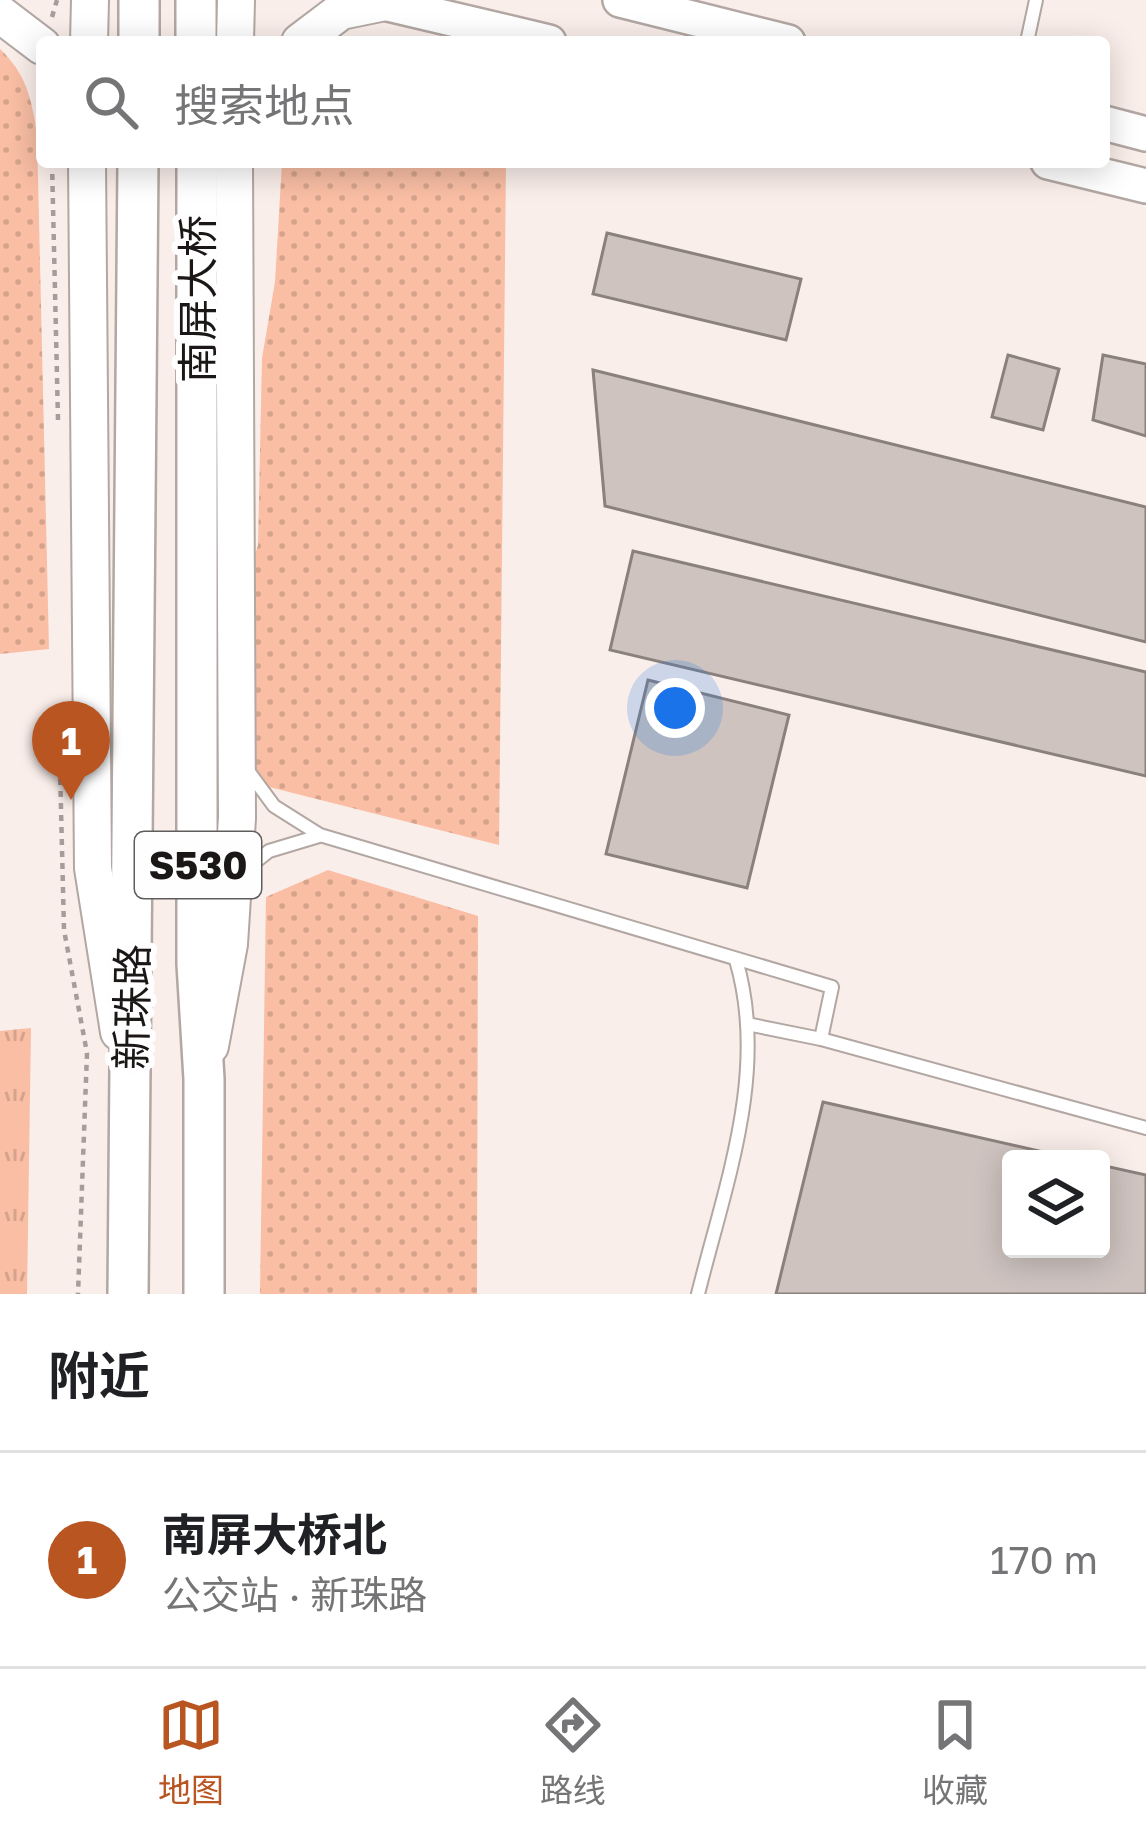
<!DOCTYPE html>
<html lang="zh">
<meta charset="utf-8">
<style>
body{margin:0;font-family:"Golos Text","Noto Sans SC",sans-serif;background:#f6f6f6;color:#202124}
.controls{position:absolute;right:36px;bottom:36px;display:grid;overflow:hidden;border-radius:12px;box-shadow:0 6px 30px #0003}
.controls button{width:108px;height:108px;display:grid;place-items:center;padding:0;border:0;border-bottom:3px solid #e0e0e0;background:#fff;color:#202124;font:60px sans-serif}
.you{position:absolute;left:675px;top:708px;width:42px;height:42px;margin:-30px;border:9px solid #fff;border-radius:50%;background:#1a73e8;box-shadow:0 0 0 18px #1a73e833}
.badge{display:grid;place-items:center;width:78px;height:78px;border-radius:50%;background:#b95521;color:#fff;font-size:39px;font-weight:700}
.pin{position:absolute;translate:-50% -99px;filter:drop-shadow(0 3px 6px #0008)}
.pin::after{content:'';position:absolute;top:63px;width:42px;height:36px;background:inherit;clip-path:polygon(0 0,100% 0,50% 100%)}
.list{margin:0;padding:0;list-style:none}
h2{display:flex;justify-content:space-between;align-items:center;height:156px;margin:0;padding:0 48px;font-size:51px}
h2 small{font-size:39px;font-weight:400;color:#757577}
.list li{display:grid;grid-template-columns:78px 1fr auto;gap:36px;align-items:center;box-sizing:border-box;height:216px;padding:0 48px;border-top:3px solid #e0e0e0}
.list b{display:block;font-size:45px;white-space:nowrap}
.list p{margin:0;font-size:39px;white-space:nowrap;color:#757577}
.list em{font-size:39px;font-style:normal;color:#757577}
.icon{flex:none;width:66px;height:66px;fill:none;stroke:currentColor;stroke-width:2;stroke-linecap:round;stroke-linejoin:round}
.map{position:relative;flex:none;width:1146px;height:1294px;overflow:hidden}
.search{position:absolute;background:#fff;box-shadow:0 6px 30px #0003;left:36px;right:36px;top:36px;height:132px;display:flex;align-items:center;gap:30px;box-sizing:border-box;padding:0 42px;border-radius:12px;color:#757577;font-size:45px}
.sheet{height:372px;background:#fff}
nav{display:flex;justify-content:space-around;align-items:center;box-sizing:border-box;height:168px;border-top:3px solid #e0e0e0;background:#fff;font-size:33px;color:#757577}
nav a{display:grid;justify-items:center;gap:6px}
nav .on{color:#b95521}
.map>svg:first-child{display:block}
.grass{fill:url(#grass-dots)}
.park{fill:url(#park-tufts)}
.building{fill:#cec3bf;stroke:#8b817c;stroke-width:3}
.lines{fill:none;stroke-linecap:round;stroke-linejoin:round}
.service-casing{stroke:#b2a7a2;stroke-width:16}
.secondary-casing{stroke:#b2a7a2;stroke-width:38}
.primary-casing{stroke:#b2a7a2;stroke-width:40}
.trunk-casing{stroke:#b2a7a2;stroke-width:44}
.path{stroke:#a69d9a;stroke-width:4.5;stroke-dasharray:6 6;stroke-linecap:butt}
.service{stroke:#fff;stroke-width:12}
.secondary{stroke:#fff;stroke-width:33}
.primary{stroke:#fff;stroke-width:36}
.trunk{stroke:#fff;stroke-width:39}
.labels{text-anchor:middle;stroke-width:12;stroke-linejoin:round;paint-order:stroke}
.shield{fill:#fefefe;stroke:#5f5c5c;stroke-width:3}
.shield-label{font-size:39px;font-weight:bold;fill:#1b1716}
.street-label{font-size:42px;fill:#1b1716;stroke:#fefefe}
</style>
<div class="map">
<svg width="1146" height="1294" viewBox="0 0 1146 1294">
<defs>
<pattern id="grass-dots" width="8" height="8" patternUnits="userSpaceOnUse" patternTransform="scale(3)"><rect width="8" height="8" fill="#f9bea4"/><path d="M2 2h.1M6 6h.1" fill="none" stroke="#d5a38c" stroke-width="1.8" stroke-linecap="round"/></pattern>
<pattern id="park-tufts" width="24" height="20" patternUnits="userSpaceOnUse" patternTransform="scale(3)"><rect width="24" height="20" fill="#f9bea4"/><path d="M3 7l-1-3M5 7V3M7 7l1-3M15 17l-1-3M17 17v-4M19 17l1-3" fill="none" stroke="#d5a38c"/></pattern>
</defs>
<rect width="100%" height="100%" fill="#faeeea"/>
<g class="grass">
<path d="M 0,49 C 27,75 31,98 37,134 L 49,649 L 0,654 Z"/>
<path d="M 282,162 L 506,162 L 499,845 L 269,787 L 238,761 L 239,607 L 258,545 L 262,358 L 275,282 Z"/>
<path d="M 328,870 L 478,916 L 477,1294 L 260,1294 L 266,897 Z"/>
</g>
<path class="park" d="M 31,1028 L 27,1294 L 0,1294 L 0,1031 Z"/>
<g class="building">
<path d="M 607,233 L 801,279 L 786,340 L 593,294 Z"/>
<path d="M 1008,355 L 1059,369 L 1043,430 L 992,417 Z"/>
<path d="M 1103,355 L 1146,364 L 1146,436 L 1093,420 Z"/>
<path d="M 593,370 L 1146,507 L 1146,642 L 605,506 Z"/>
<path d="M 633,551 L 1146,672 L 1146,776 L 610,650 Z"/>
<path d="M 648,680 L 789,715 L 747,888 L 606,854 Z"/>
<path d="M 823,1102 L 1074,1159 L 1011,1159 L 1011,1249 L 1101,1249 L 1101,1165 L 1146,1175 L 1146,1294 L 776,1294 Z"/>
</g>
<g class="lines">
<defs>
<g id="service">
<path d="M 1027,42 L 1036,0"/>
<path d="M 249,772 L 274,806 L 320,835 L 832,987 L 821,1039"/>
<path d="M 241,873 L 269,851 L 319,836"/>
<path d="M 747,1024 L 821,1039 L 1146,1128"/>
<path d="M 698,1294 C 725,1185 769,1071 736,960"/>
</g>
<g id="secondary">
<path d="M 371,0 L 549,42"/>
<path d="M 620,0 L 788,42"/>
<path d="M 1104,123 L 1146,134"/>
<path d="M 1048,162 L 1146,186"/>
</g>
<g id="primary">
<path d="M 0,14 L 42,46"/>
<path d="M 89,42 L 90,0"/>
<path d="M 235,42 L 236,0"/>
<path d="M 300,42 L 341,11 L 385,2"/>
<path d="M 87,162 L 93,868 L 119,1032"/>
<path d="M 210,1046 L 229,944 L 237,818 L 234,162"/>
</g>
<g id="trunk">
<path d="M 196,0 L 196,42"/>
<path d="M 139,42 L 139,0"/>
<path d="M 197,162 L 197,964 L 204,1079 L 204,1294"/>
<path d="M 128,1294 L 138,162"/>
</g>
</defs>
<use href="#service" class="service-casing"/>
<use href="#secondary" class="secondary-casing"/>
<use href="#primary" class="primary-casing"/>
<use href="#trunk" class="trunk-casing"/>
<g class="path">
<path d="M 52,17 L 57,0"/>
<path d="M 52,162 L 58,420"/>
<path d="M 60,767 L 64,930 L 87,1053 L 78,1294"/>
</g>
<use href="#service" class="service"/>
<use href="#secondary" class="secondary"/>
<use href="#primary" class="primary"/>
<use href="#trunk" class="trunk"/>
</g>
<g class="labels">
<rect class="shield" x="135" y="832" width="126" height="66" rx="9"/>
<g class="shield-label">
<text x="198" y="879">S530</text>
</g>
<g class="street-label">
<text transform="translate(198 299) rotate(-90)" y="15">南屏大桥</text>
<text transform="translate(132 1007) rotate(-89)" y="15">新珠路</text>
</g>
</g>
</svg>
<div class="controls">
<button><svg class="icon" aria-label="layers" viewBox="0 0 24 24"><path d="M12 4l9 5-9 5-9-5zM3 14l9 5 9-5"/></svg></button>
</div>
<div class="you"></div>
<div class="pin badge" style="left:71px;top:800px">1</div>
<div class="search"><svg class="icon" aria-label="search" viewBox="0 0 24 24"><circle cx="10" cy="10" r="6"/><path d="M15 15l6 6"/></svg>搜索地点</div>
</div>
<section class="sheet">
<h2>附近<small></small></h2>
<ul class="list">
<li><span class="badge">1</span><div><b>南屏大桥北</b><p>公交站 · 新珠路</p></div><em>170 m</em></li>
</ul>
</section>
<nav>
<a class="on"><svg class="icon" aria-label="map" viewBox="0 0 24 24"><path d="M3 6l6-2 6 2 6-2v14l-6 2-6-2-6 2zM9 4v14M15 6v14"/></svg>地图</a>
<a><svg class="icon" aria-label="directions" viewBox="0 0 24 24"><path d="M12 3l9 9-9 9-9-9zM9 14v-3h6M13 9l2 2-2 2"/></svg>路线</a>
<a><svg class="icon" aria-label="saved" viewBox="0 0 24 24"><path d="M7 4h10v16l-5-4-5 4z"/></svg>收藏</a>
</nav>
